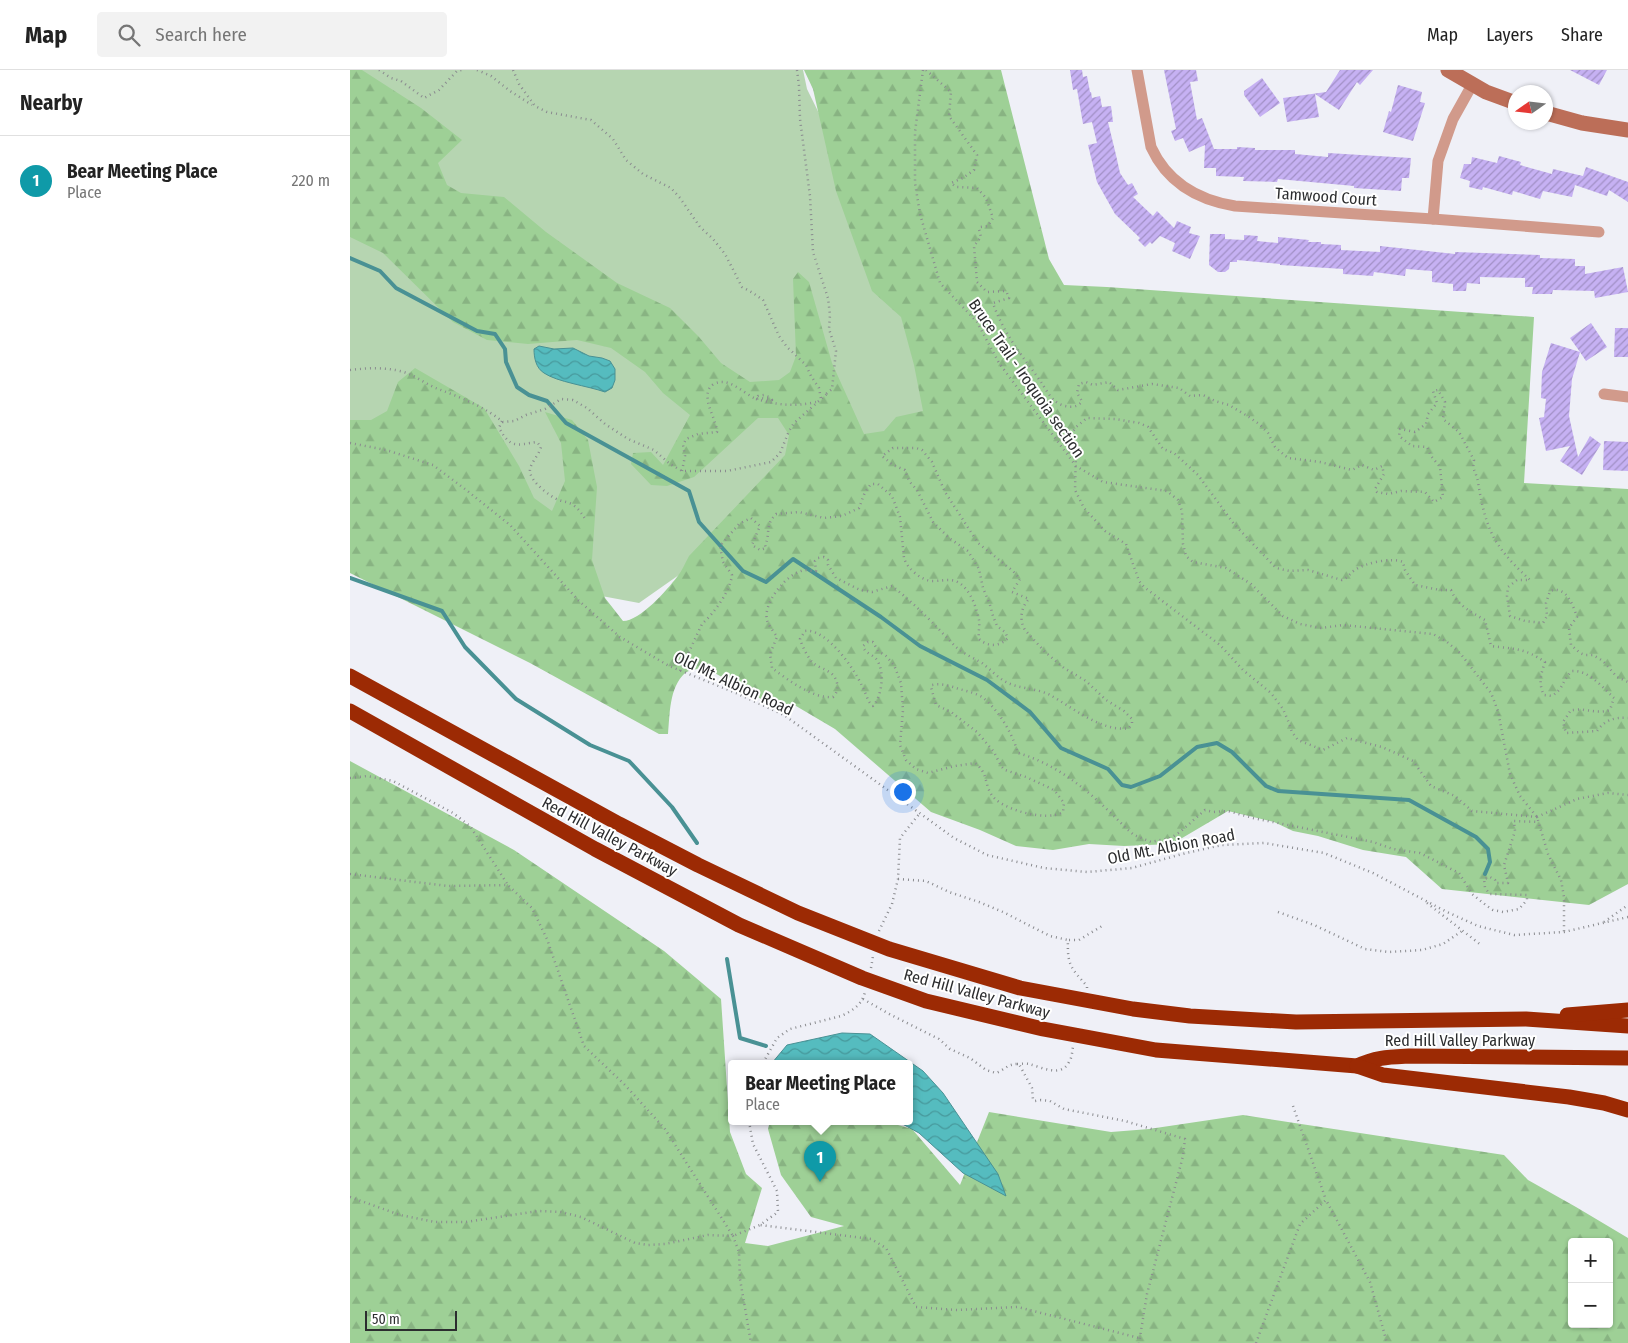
<!DOCTYPE html>
<meta charset="utf-8">
<style>
body{margin:0;font-family:"Fira Sans Condensed",sans-serif;background:#f2f2f2;color:#222}
.controls{position:absolute;right:15px;bottom:15px;display:grid;overflow:hidden;border-radius:5px;box-shadow:0 1px 4px #0004}
.controls button{width:45px;height:45px;display:grid;place-items:center;padding:0;border:0;border-bottom:1px solid #e0e0e0;background:#fff;color:#222;font:25px sans-serif}
.compass{position:absolute;left:1158px;top:15px;width:45px;height:45px;border-radius:50%;background:#fff;box-shadow:0 1px 4px #0004;rotate:256deg}
.scale{position:absolute;left:15px;bottom:12px;width:92px;box-sizing:border-box;padding-left:5px;border:2px solid #2c2d2f;border-top:0;font-size:14px;line-height:18px;white-space:nowrap;color:#2c2d2f;-webkit-text-stroke:4px #fff;paint-order:stroke}
.you{position:absolute;left:552px;top:721px;width:18px;height:18px;margin:-12px;border:4px solid #fff;border-radius:50%;background:#1a73e8;box-shadow:0 0 0 8px #1a73e833}
.badge{display:grid;place-items:center;width:32px;height:32px;border-radius:50%;background:#0f766e;color:#fff;font-size:16px;font-weight:700}
.pin{position:absolute;translate:-50% -41px;filter:drop-shadow(0 1px 2px #0008)}
.pin::after{content:'';position:absolute;top:26px;width:18px;height:15px;background:inherit;clip-path:polygon(0 0,100% 0,50% 100%)}
.popup{position:absolute;left:378px;top:990px;width:185px;height:65px;box-sizing:border-box;display:grid;place-content:center;border-radius:5px;background:#fff;filter:drop-shadow(0 1px 4px #0005);font-size:16px;white-space:nowrap;color:#767676}
.popup b{font-size:19px;color:#222}
.popup::after{content:'';position:absolute;left:50%;top:100%;margin-left:-10px;border:10px solid transparent;border-top-color:#fff}
.list{margin:0;padding:0;list-style:none}
h2{display:flex;justify-content:space-between;align-items:center;height:65px;margin:0;padding:0 20px;font-size:21px}
h2 small{font-size:16px;font-weight:400;color:#767676}
.list li{display:grid;grid-template-columns:32px 1fr auto;gap:15px;align-items:center;box-sizing:border-box;height:90px;padding:0 20px;border-top:1px solid #e0e0e0}
.list b{display:block;font-size:19px;white-space:nowrap}
.list p{margin:0;font-size:16px;white-space:nowrap;color:#767676}
.list em{font-size:16px;font-style:normal;color:#767676}
.icon{flex:none;width:28px;height:28px;fill:none;stroke:currentColor;stroke-width:2;stroke-linecap:round;stroke-linejoin:round}
.map{position:relative;flex:none;width:1278px;height:1273px;overflow:hidden}
header{display:flex;align-items:center;gap:30px;box-sizing:border-box;height:70px;padding:0 25px;background:#fff;border-bottom:1px solid #e0e0e0}
header strong{font-size:24px}
nav{display:flex;gap:28px;margin-inline-start:auto;font-size:18px}
.search{width:350px;height:45px;background:#f2f2f2;display:flex;align-items:center;gap:12px;box-sizing:border-box;padding:0 18px;border-radius:5px;color:#767676;font-size:19px}
main{display:flex}
aside{flex:1;background:#fff}
.map>svg:first-child{display:block}
.grass{fill:#b6d5b1}
.forest{fill:url(#forest-firs);fill-rule:evenodd}
.water{fill:url(#water-waves);stroke:#499194}
.lines{fill:none;stroke-linecap:round;stroke-linejoin:round}
.stream{stroke:#499194;stroke-width:4}
.building{fill:url(#building-hatch)}
.path{stroke:#8a8b8f;stroke-width:2.5;stroke-dasharray:1 4;stroke-linecap:butt}
.street{stroke:#d19a8b;stroke-width:11}
.secondary{stroke:#bc6e58;stroke-width:15}
.highway{stroke:#9c2a04;stroke-width:15}
.labels{text-anchor:middle;stroke-width:4;stroke-linejoin:round;paint-order:stroke}
.street-label{font-size:16px;fill:#2c2d2f;stroke:#fff}
</style>
<header>
<strong>Map</strong>
<div class="search"><svg class="icon" aria-label="search" viewBox="0 0 24 24"><circle cx="10" cy="10" r="6"/><path d="M15 15l6 6"/></svg>Search here</div>
<nav><a>Map</a><a>Layers</a><a>Share</a></nav>
</header>
<main>
<aside>
<h2>Nearby<small></small></h2>
<ul class="list">
<li><span class="badge" style="background:#0f9aa8">1</span><div><b>Bear Meeting Place</b><p>Place</p></div><em>220 m</em></li>
</ul>
</aside>
<div class="map">
<svg width="1278" height="1273" viewBox="0 0 1278 1273">
<defs>
<pattern id="forest-firs" width="22" height="20" patternUnits="userSpaceOnUse" patternTransform="scale(1.25)"><rect width="22" height="20" fill="#9ed096"/><path d="M5 1l3.5 6h-7zM16 11l3.5 6h-7z" fill="#88b382"/></pattern>
<pattern id="water-waves" width="16" height="10" patternUnits="userSpaceOnUse" patternTransform="scale(1.25)"><rect width="16" height="10" fill="#55bcbf"/><path d="M0 5q4-4 8 0t8 0" fill="none" stroke="#47999c"/></pattern>
<pattern id="building-hatch" width="6" height="6" patternUnits="userSpaceOnUse" patternTransform="scale(1.25)"><rect width="6" height="6" fill="#c6b1f3"/><path d="M-1 1l2-2M0 6l6-6M5 7l2-2" fill="none" stroke="#a190c5"/></pattern>
</defs>
<rect width="100%" height="100%" fill="#eff0f7"/>
<path class="grass" d="M 0,0 L 453,0 L 457,19 L 562,232 L 592,354 L 433,432 L 289,533 L 241,524 L 0,365 Z"/>
<g class="forest">
<path d="M 0,0 L 12,0 L 71,38 L 112,70 L 88,93 L 97,115 L 111,123 L 154,127 L 196,162 L 267,213 L 320,238 L 349,267 L 371,293 L 400,312 L 429,310 L 440,302 L 446,286 L 443,209 L 448,202 L 459,212 L 482,293 L 514,364 L 534,361 L 546,347 L 573,341 L 564,295 L 551,247 L 522,221 L 486,121 L 463,19 L 454,0 L 651,0 L 699,189 L 714,215 L 757,217 L 1184,247 L 1174,413 L 1278,419 L 1278,814 L 1239,835 L 1092,819 L 1056,787 L 1013,780 L 968,766 L 943,761 L 924,752 L 878,741 L 822,774 L 774,776 L 739,774 L 703,780 L 666,776 L 630,760 L 581,742 L 485,659 L 446,636 L 411,629 L 354,597 C 349,599 339,600 335,603 C 319,618 320,644 318,664 L 309,664 L 180,593 L 0,503 L 0,350 L 21,350 L 37,341 L 48,312 L 65,298 L 134,338 L 169,396 L 184,428 L 202,441 L 215,411 L 211,373 L 195,342 L 222,350 L 238,370 L 247,417 L 242,490 L 255,528 L 273,551 C 290,551 317,520 327,507 C 332,501 335,493 339,486 L 435,385 L 439,365 L 428,348 L 408,348 L 344,407 L 317,416 L 301,415 L 281,394 L 283,383 L 301,382 L 313,395 L 340,345 L 313,323 L 295,302 L 261,278 L 227,270 L 178,274 L 137,270 L 103,252 L 33,183 L 0,167 Z"/>
<path d="M 0,691 L 164,780 L 314,881 L 371,929 L 380,1062 L 396,1104 L 412,1118 L 395,1173 L 418,1176 L 494,1156 L 461,1147 L 431,1105 L 418,1059 L 420,1051 L 534,1051 L 562,1059 L 610,1115 L 639,1042 L 761,1062 L 799,1059 L 893,1045 L 1154,1085 L 1178,1110 L 1226,1137 L 1278,1168 L 1278,1273 L 0,1273 ZM 1222,1172 L 1259,1172 L 1259,1254 L 1222,1254 Z"/>
</g>
<g class="water">
<path d="M 189,276 L 204,279 L 223,278 L 239,286 L 252,288 L 260,291 L 265,299 L 265,310 L 262,318 L 255,322 C 238,316 207,312 194,303 C 186,298 184,288 184,279 Z"/>
<path d="M 492,963 L 520,964 L 573,1001 L 593,1023 L 648,1104 L 656,1126 L 613,1103 L 569,1063 L 547,1051 L 559,1051 L 559,993 L 422,993 L 437,975 Z"/>
</g>
<g class="lines">
<g class="stream">
<path d="M 0,188 L 30,201 L 46,218 L 127,261 L 145,264 L 155,279 L 156,292 L 167,317 L 179,325 L 197,331 L 216,353 L 339,421 L 349,452 L 393,501 L 416,512 L 443,489 L 531,547 L 570,576 L 637,610 L 680,642 L 711,678 L 758,699 L 772,715 L 781,717 L 810,706 L 847,677 L 867,673 L 882,682 L 916,716 L 928,721 L 1059,730 L 1126,767 L 1138,779 L 1140,792 L 1135,804"/>
<path d="M 0,508 L 92,541 L 115,577 L 166,629 L 240,675 L 279,691 L 322,737 L 347,773"/>
<path d="M 377,889 L 390,968 L 416,976"/>
</g>
</g>
<g class="building">
<path d="M 720,0 L 732,0 L 733,7 L 737,6 L 740,22 L 741,22 L 742,28 L 750,26 L 752,37 L 761,36 L 763,52 L 758,52 L 766,85 L 770,103 L 778,115 L 782,113 L 788,124 L 783,127 L 803,146 L 807,141 L 824,158 L 827,151 L 841,157 L 839,163 L 850,166 L 840,189 L 822,181 L 825,173 L 810,166 L 802,174 L 800,172 L 795,177 L 788,170 L 790,168 L 765,144 L 747,112 L 738,75 L 747,73 L 742,52 L 733,54 L 727,19 L 723,20 Z"/>
<path d="M 814,0 L 846,0 L 848,11 L 840,12 L 847,50 L 852,48 L 864,79 L 887,79 L 887,77 L 905,78 L 905,80 L 945,80 L 945,84 L 978,87 L 978,83 L 1061,88 L 1059,108 L 1052,108 L 1051,121 L 1004,118 L 1004,116 L 928,109 L 927,112 L 893,111 L 894,107 L 866,106 L 866,98 L 854,98 L 855,75 L 839,82 L 833,68 L 825,71 L 821,61 L 826,59 Z"/>
<path d="M 990,0 L 1023,0 L 1010,15 L 1007,12 L 989,40 L 965,24 L 969,47 L 937,52 L 933,28 L 976,22 Z"/>
<path d="M 1220,0 L 1257,0 L 1249,15 Z"/>
<path d="M 912,8 L 930,33 L 910,47 L 894,25 L 894,21 Z"/>
<path d="M 1048,15 L 1072,22 L 1070,32 L 1075,33 L 1063,71 L 1033,62 L 1039,41 L 1041,42 Z"/>
<path d="M 1149,86 L 1171,92 L 1170,95 L 1202,104 L 1203,99 L 1233,106 L 1236,97 L 1278,112 L 1278,132 L 1259,120 L 1257,126 L 1225,115 L 1222,127 L 1193,121 L 1190,129 L 1163,121 L 1162,125 L 1133,117 L 1132,120 L 1119,117 L 1120,111 L 1110,108 L 1114,94 L 1121,94 L 1122,87 L 1147,93 Z"/>
<path d="M 860,164 L 875,164 L 875,169 L 894,170 L 894,165 L 908,166 L 907,171 L 928,173 L 928,167 L 959,170 L 958,172 L 971,172 L 971,174 L 991,175 L 991,180 L 1030,182 L 1030,176 L 1105,184 L 1105,182 L 1190,185 L 1190,188 L 1225,189 L 1225,196 L 1235,196 L 1235,204 L 1273,197 L 1278,222 L 1245,228 L 1244,221 L 1203,220 L 1202,224 L 1182,224 L 1183,217 L 1175,217 L 1175,208 L 1130,207 L 1130,214 L 1117,213 L 1116,221 L 1103,221 L 1103,214 L 1082,212 L 1082,201 L 1056,199 L 1055,206 L 1024,202 L 1023,206 L 993,204 L 993,199 L 930,195 L 930,194 L 887,190 L 887,192 L 880,192 L 879,199 L 875,202 L 868,202 L 859,195 Z"/>
<path d="M 1241,253 L 1257,277 L 1236,291 L 1230,282 L 1222,309 L 1219,346 L 1228,387 L 1240,366 L 1251,374 L 1232,405 L 1210,391 L 1220,376 L 1196,381 L 1189,348 L 1194,347 L 1196,329 L 1191,328 L 1192,302 L 1201,273 L 1230,282 L 1220,268 Z"/>
<path d="M 1265,258 L 1278,258 L 1278,287 L 1264,287 Z"/>
<path d="M 1254,371 L 1278,372 L 1278,401 L 1253,400 Z"/>
</g>
<g class="lines">
<g class="path">
<path d="M 29,0 L 41,8 L 51,11 L 74,28 L 89,20 L 107,1 L 112,0"/>
<path d="M 127,0 L 141,6 L 160,21 L 182,35"/>
<path d="M 163,0 L 169,14 L 185,36 L 197,42 L 241,50 L 263,69 L 276,90 L 293,104 L 321,118 L 330,128 L 350,157 L 363,169 L 375,184 L 392,217 L 403,223 L 413,230 L 429,266 L 437,277 L 456,295 L 461,306 L 469,318 L 471,329"/>
<path d="M 447,0 L 449,16 L 450,49 L 460,126 L 463,182 L 478,228 L 480,245 L 479,259 L 486,281 L 482,319 L 476,324"/>
<path d="M 573,0 L 565,62 L 565,113 L 570,144 L 590,213 L 627,252 L 649,293 L 726,396 L 753,412 L 817,421 L 828,430 L 832,441 L 833,474 L 836,486 L 843,492 L 876,498 L 901,514 L 933,546 L 950,554 L 971,558 L 993,555 L 1083,564 L 1097,572 L 1110,583 L 1141,623 L 1148,641 L 1160,704 L 1170,726 L 1187,747 L 1198,784 L 1211,810 L 1214,827 L 1214,862"/>
<path d="M 576,0 L 601,22 L 599,46 L 627,85 L 624,100 L 613,108 L 601,113 L 606,117 L 627,118 L 636,128 L 643,148 L 638,156 L 630,157 L 629,159 L 631,167 L 624,176 L 627,212 L 637,222 L 655,221 L 657,223 L 659,228 L 643,233 C 653,263 673,287 691,312 C 695,318 699,326 705,331 C 712,337 727,340 732,331 L 727,323 L 729,314 L 736,312 L 743,315 L 759,312 L 768,320 L 802,314 L 829,318 L 840,326 L 853,325 L 865,331 L 879,335 L 899,347 L 909,354 L 918,363 L 925,377 L 938,388 L 970,392 L 1002,400 L 1012,395 L 1024,400 L 1032,396 L 1034,404 L 1025,419 L 1027,422 L 1038,424 L 1051,421 L 1075,422 L 1084,432 L 1093,427 L 1090,397 L 1081,386 L 1077,377 L 1062,376 L 1049,366 L 1050,359 L 1065,362 L 1076,354 L 1078,344 L 1087,333 L 1083,321 L 1088,320 L 1095,332 L 1093,349 L 1109,362 L 1124,390 C 1122,401 1126,401 1128,412 C 1131,431 1135,451 1144,468 C 1153,484 1167,498 1180,510 L 1167,510 L 1158,517 L 1157,526 L 1160,546 L 1175,551 L 1193,553 L 1197,546 L 1196,533 L 1200,521 C 1216,515 1223,535 1227,547 L 1219,558 L 1221,575 L 1230,583 L 1235,585 L 1243,585 L 1253,591 L 1267,607 L 1278,612"/>
<path d="M 0,300 C 17,298 33,297 50,301 C 64,304 75,314 88,319 C 110,327 135,337 153,352 L 164,351 L 176,345 L 195,339 L 211,329 L 223,330 L 237,338 L 255,354 L 278,369 L 304,380 L 320,394 L 332,401 L 377,401 L 421,392 L 430,383 L 439,361 L 444,353 L 478,323"/>
<path d="M 406,329 C 428,335 444,337 466,332"/>
<path d="M 152,351 L 149,358 C 161,379 166,375 187,372 L 191,377 C 189,385 179,395 180,401 C 180,411 200,427 209,430 C 214,432 219,432 223,435 C 229,439 232,444 236,450"/>
<path d="M 0,373 L 36,380 L 83,395 L 115,419 L 160,455 L 228,530 L 270,567 L 319,596 L 386,623 L 434,645 L 604,768 L 637,785 L 694,798 L 737,802 L 782,798 L 836,783 L 872,775 L 914,773 L 974,783 L 1023,803 L 1097,842 L 1128,856 L 1164,865 L 1214,862 L 1278,847"/>
<path d="M 332,401 L 335,386 L 333,375 L 336,369 L 348,364 L 367,362 C 366,351 360,342 358,332 C 357,325 357,318 364,314 C 378,306 393,323 406,329 L 411,328 L 422,330 L 419,327 L 414,325 L 408,326 L 406,329"/>
<path d="M 330,601 L 352,554 C 364,543 380,522 382,505 L 373,492 L 370,476 L 389,454 L 401,448 L 410,456 L 402,475 L 410,480 L 416,478 L 415,475 C 421,464 414,456 426,444 L 449,442 L 474,448 L 492,446 L 509,438 L 515,422 L 521,414 L 528,414 L 542,426 L 550,447 L 554,488 C 557,498 571,511 583,511 C 596,511 604,506 615,518 C 622,525 627,540 629,550 C 630,556 628,562 629,569 C 638,577 649,577 658,568 L 655,562 L 647,556 L 643,546 L 640,535 L 633,518 L 629,499 L 618,481 L 599,468 L 583,452 L 567,420 L 559,411 L 555,400 L 543,395 L 532,386 L 543,378 L 566,378 L 572,380 L 582,392 L 595,422 L 628,473 L 663,501 L 670,509 L 662,522 L 679,529 C 671,537 669,550 675,560 L 695,582 L 714,598 L 736,611 L 756,630 L 774,641 L 782,649 L 782,654 L 779,658 C 753,663 722,637 700,625 C 687,618 669,619 656,612 C 647,607 640,599 632,593 C 622,587 611,583 603,574 C 584,554 564,533 542,516 L 522,522 L 510,520 L 486,508 L 478,495 L 478,490 L 474,487 L 468,488 L 465,491 L 466,501 C 461,501 455,499 451,501 C 435,506 413,533 417,550 C 418,555 424,562 427,567 L 420,584 L 422,598 C 438,610 463,629 483,627 C 487,623 488,619 487,613 C 484,600 472,600 463,593 C 458,588 452,576 450,569 L 455,561 C 476,558 504,598 512,616 C 516,622 517,632 523,636 C 532,626 535,602 527,590 C 523,584 515,584 513,576 L 518,572 L 523,572 L 528,581 L 536,586 L 544,595 L 551,613 L 553,640 L 550,675 L 556,690 L 566,699 L 578,703 L 605,696 L 625,693 C 638,703 634,712 641,724 C 650,740 698,752 713,742 L 714,733 L 705,721 L 700,718 L 676,707 L 655,700 L 651,696 L 644,682 L 627,662 L 601,642 L 586,635 L 581,617 L 582,615 C 591,613 601,616 609,619 C 617,621 625,623 632,627 C 649,640 662,663 668,683 C 713,696 745,727 777,759 L 784,765 L 801,772 L 821,768 L 830,762 L 855,740 L 863,742 L 878,741 L 903,748 L 1023,772 L 1043,779 L 1070,783 L 1109,803 L 1122,824 L 1137,836 L 1143,840 L 1153,842 L 1169,839 L 1177,830 L 1177,825 L 1140,824 L 1135,818 L 1134,809 L 1140,807 L 1145,810 L 1146,813 L 1158,813 L 1154,795 L 1165,761 L 1164,751 L 1189,752"/>
<path d="M 0,708 L 17,706 L 43,711 L 103,743 L 120,756 L 158,815"/>
<path d="M 1187,747 L 1122,741 L 1105,726 L 1081,716 L 1063,691 L 1032,677 L 997,668 L 973,680 L 948,670 L 942,662 L 939,653 L 933,639 L 921,623 L 893,600 L 870,575 L 794,517 L 789,511 L 776,474 L 755,461 L 734,438 L 725,420 L 726,380 L 719,367 L 726,357 L 737,348 L 765,349 L 789,353 L 798,357 L 813,379 L 824,383 L 848,405 L 884,454 L 926,498 L 940,501 L 958,500 L 992,510 C 998,508 1000,503 1005,500 C 1014,493 1043,487 1053,492 L 1055,500 L 1065,515 L 1090,520 L 1101,520 C 1107,535 1121,542 1135,550 L 1141,576 C 1164,579 1175,578 1195,592 C 1191,604 1188,613 1194,625 L 1202,626 C 1215,617 1211,612 1222,601 C 1239,600 1252,617 1264,628 L 1260,640 C 1251,643 1244,641 1234,640 C 1230,639 1225,640 1221,640 L 1213,652 L 1216,663 L 1247,661 C 1255,650 1264,647 1278,648"/>
<path d="M 1187,747 L 1227,729 L 1258,723 L 1278,725"/>
<path d="M 0,804 L 98,816 L 158,815 L 182,838 L 197,869 L 234,976 L 275,1015 L 315,1059 L 383,1166 L 410,1155"/>
<path d="M 548,809 L 576,811 L 599,822 L 629,832 L 653,842 L 700,866 L 718,870"/>
<path d="M 1077,833 L 1131,875"/>
<path d="M 928,842 L 964,855 L 1015,879 L 1039,882 L 1072,880 L 1093,874 L 1112,861"/>
<path d="M 1254,852 L 1278,835"/>
<path d="M 529,861 L 542,834 L 548,809 L 550,768 L 570,743"/>
<path d="M 521,898 L 523,886"/>
<path d="M 737,918 L 737,916 C 721,898 717,895 718,870 L 729,870 L 752,856"/>
<path d="M 513,929 L 541,945 L 589,969 L 600,979 L 620,988 L 636,1000 L 646,1003 C 654,1000 659,993 669,994 L 682,1018 L 683,1030 L 685,1031 L 691,1030 L 700,1031 L 714,1039 L 775,1051 L 835,1069 L 833,1086 L 797,1224 L 789,1273"/>
<path d="M 413,993 L 427,968 L 440,959 L 491,946 C 502,941 512,935 515,922"/>
<path d="M 667,994 C 671,994 675,993 679,994 C 691,997 711,1008 719,992 C 722,988 722,982 723,977"/>
<path d="M 943,1036 L 976,1130"/>
<path d="M 399,1051 L 403,1074 L 427,1121 L 428,1142 L 410,1155 L 521,1169 L 536,1178 L 566,1237 L 607,1240 L 668,1237 L 789,1268"/>
<path d="M 0,1127 L 50,1145 L 85,1152 L 116,1152 L 188,1141 L 211,1142 L 231,1147 L 285,1173 L 298,1175 L 315,1174 L 358,1165 L 383,1166 L 389,1182 L 390,1209 L 401,1273"/>
<path d="M 906,1273 L 950,1154 L 976,1130 L 1020,1212 L 1037,1273"/>
</g>
<g class="street">
<path d="M 787,0 L 801,77 C 817,112 848,130 885,136 L 1083,149 L 1249,162"/>
<path d="M 1083,149 L 1088,91 L 1103,49 L 1122,15"/>
<path d="M 1254,324 L 1278,327"/>
</g>
<g class="secondary">
<path d="M 1098,0 L 1136,22 L 1166,33"/>
<path d="M 1196,43 L 1232,53 L 1278,60"/>
</g>
<g class="highway">
<path d="M 0,606 L 269,754 L 348,795 L 448,843 L 539,879 L 670,918 L 783,939 L 840,946 L 946,952 L 1176,949 L 1278,956"/>
<path d="M 0,641 L 245,779 L 389,855 L 512,908 L 576,931 L 693,959 L 806,980 L 1007,996 C 1026,987 1039,987 1059,986 L 1278,988"/>
<path d="M 1217,945 L 1278,940"/>
<path d="M 1007,996 L 1033,1005 L 1219,1027 L 1254,1033 L 1278,1040"/>
</g>
</g>
<g class="labels">
<g class="street-label">
<text transform="translate(976 126) rotate(4)" y="6">Tamwood Court</text>
<text transform="translate(677 308) rotate(55)" y="6">Bruce Trail - Iroquoia section</text>
<text transform="translate(384 613) rotate(25)" y="6">Old Mt. Albion Road</text>
<text transform="translate(260 766) rotate(28)" y="6">Red Hill Valley Parkway</text>
<text transform="translate(821 776) rotate(-11)" y="6">Old Mt. Albion Road</text>
<text transform="translate(627 923) rotate(15)" y="6">Red Hill Valley Parkway</text>
<text x="1110" y="976">Red Hill Valley Parkway</text>
</g>
</g>
</svg>
<div class="controls">
<button>+</button>
<button>−</button>
</div>
<svg class="compass" viewBox="-18 -18 36 36"><path d="M0-13l5 13h-10z" fill="#e53935"/><path d="M0 13l5-13h-10z" fill="#767676"/></svg>
<div class="scale">50 m</div>
<div class="you"></div>
<div class="pin badge" style="left:470px;top:1112px;background:#0f9aa8">1</div>
<div class="popup"><b>Bear Meeting Place</b>Place</div>
</div>
</main>
